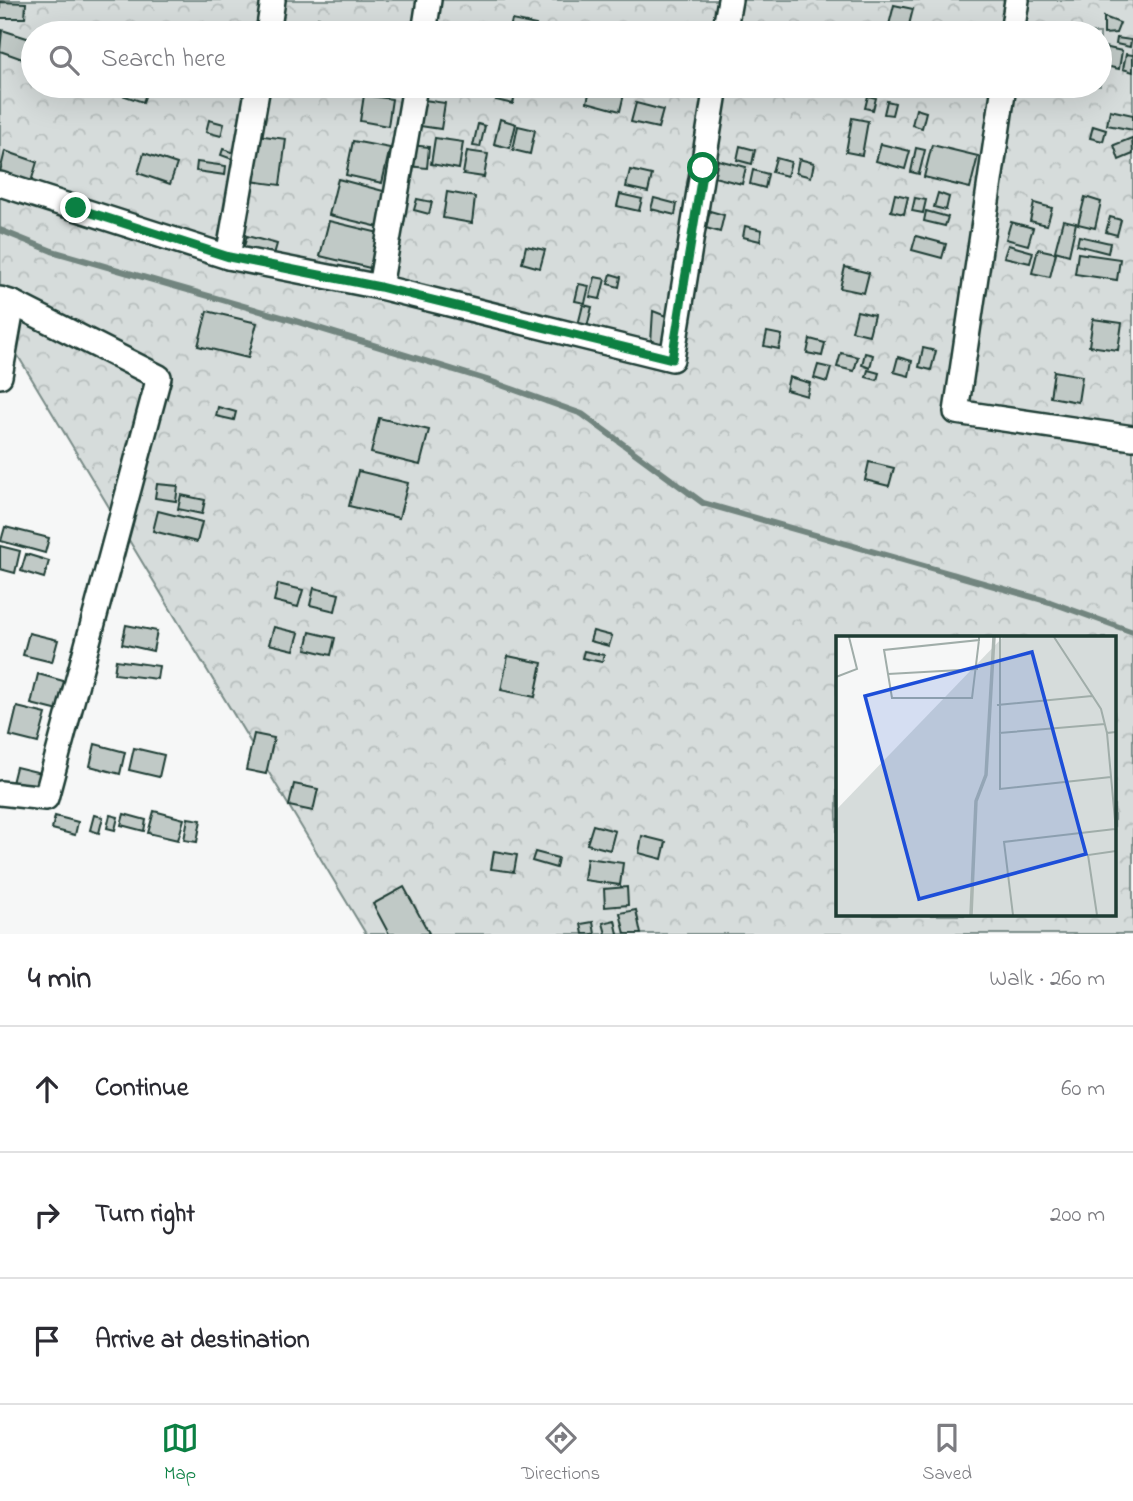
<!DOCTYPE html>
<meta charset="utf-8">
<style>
body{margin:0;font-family:"Indie Flower",sans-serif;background:#f7f7f7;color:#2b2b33}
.stop{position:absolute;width:21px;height:21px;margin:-16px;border:5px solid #0b8043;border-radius:50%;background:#fff}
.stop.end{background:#0b8043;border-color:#fff;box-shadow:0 2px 7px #0008}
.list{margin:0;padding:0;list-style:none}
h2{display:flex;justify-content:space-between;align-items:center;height:91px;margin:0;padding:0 28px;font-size:30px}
h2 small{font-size:23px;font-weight:400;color:#7c7c81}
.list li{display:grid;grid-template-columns:46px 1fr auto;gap:21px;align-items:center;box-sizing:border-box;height:126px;padding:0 28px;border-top:2px solid #e1e1e2}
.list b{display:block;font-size:26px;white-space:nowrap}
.list em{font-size:23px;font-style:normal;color:#7c7c81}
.icon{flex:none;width:38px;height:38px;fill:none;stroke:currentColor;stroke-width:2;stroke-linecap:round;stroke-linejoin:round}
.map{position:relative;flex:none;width:1133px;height:934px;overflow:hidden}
.search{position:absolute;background:#fff;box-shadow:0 7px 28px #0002;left:21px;right:21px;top:21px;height:77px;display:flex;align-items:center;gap:18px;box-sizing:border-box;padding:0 24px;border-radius:38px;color:#7c7c81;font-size:26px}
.sheet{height:469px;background:#fff}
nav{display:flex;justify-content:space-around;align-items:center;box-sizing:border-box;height:98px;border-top:2px solid #e1e1e2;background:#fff;font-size:19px;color:#7c7c81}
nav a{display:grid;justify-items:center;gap:4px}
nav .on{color:#0b8043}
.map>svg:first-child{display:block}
.forest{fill:url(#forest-crowns);stroke:#7a8c88;stroke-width:2;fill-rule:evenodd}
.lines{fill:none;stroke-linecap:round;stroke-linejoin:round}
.stream{stroke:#72857f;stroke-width:6}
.building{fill:#c0c9c6;stroke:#1f3d34;stroke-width:2}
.minor-casing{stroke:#1f3d34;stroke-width:28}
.minor{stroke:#fff;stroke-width:23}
.route{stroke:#0b8043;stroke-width:9}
.inset-river{fill:none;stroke:#aab5b1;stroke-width:3.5}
.inset-road{fill:none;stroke:#a0ada9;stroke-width:2}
.view{fill:#1d4ed8;fill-opacity:0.15;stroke:#1d4ed8;stroke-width:3.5}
.inset-edge{fill:none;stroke:#1f3d34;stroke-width:3.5}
</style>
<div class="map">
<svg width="1133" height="934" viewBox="0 0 1133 934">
<defs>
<pattern id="forest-crowns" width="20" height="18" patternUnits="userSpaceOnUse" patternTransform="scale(1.75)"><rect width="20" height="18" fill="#d6dcdb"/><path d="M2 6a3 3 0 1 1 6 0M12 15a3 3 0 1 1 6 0" fill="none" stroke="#b7bebd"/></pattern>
</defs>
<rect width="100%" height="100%" fill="#f6f7f7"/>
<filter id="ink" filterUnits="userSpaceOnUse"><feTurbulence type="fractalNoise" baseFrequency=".0143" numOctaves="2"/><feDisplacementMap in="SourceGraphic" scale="14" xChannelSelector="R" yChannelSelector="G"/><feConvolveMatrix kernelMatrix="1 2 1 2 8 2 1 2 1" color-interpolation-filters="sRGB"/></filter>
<g filter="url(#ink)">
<path class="forest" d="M 0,0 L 1133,0 L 1133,934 L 366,934 L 0,326 ZM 33,33 L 1100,33 L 1100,86 L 33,86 ZM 837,638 L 1114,638 L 1114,915 L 837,915 Z"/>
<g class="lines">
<path class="stream" d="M 0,230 L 52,251 L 292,320 L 487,380 L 582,414 L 703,503 L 1050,602 L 1133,632"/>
</g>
<g class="building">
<path d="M 0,2 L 26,3 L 25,18 L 0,18 Z"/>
<path d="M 894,5 L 913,9 L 907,33 L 887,33 Z"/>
<path d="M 1104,17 L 1120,23 L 1116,33 L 1104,34 Z"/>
<path d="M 318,18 L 346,23 L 344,33 L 316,33 Z"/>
<path d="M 512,20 L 536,25 L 534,33 L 509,33 Z"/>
<path d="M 2,30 L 33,40 L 28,61 L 0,51 Z"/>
<path d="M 1117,38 L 1131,40 L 1130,47 L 1116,44 Z"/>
<path d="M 1104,47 L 1122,51 L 1119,69 L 1101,65 Z"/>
<path d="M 1126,54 L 1133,55 L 1133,72 L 1123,69 Z"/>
<path d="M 112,86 L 149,86 L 143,102 L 110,91 Z"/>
<path d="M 499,86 L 516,90 L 513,104 L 496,100 Z"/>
<path d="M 591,86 L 624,94 L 620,111 L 587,102 Z"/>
<path d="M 364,95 L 392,99 L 388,126 L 360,121 Z"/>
<path d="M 868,96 L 876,98 L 873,110 L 865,108 Z"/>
<path d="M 417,99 L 445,103 L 441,129 L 413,125 Z"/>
<path d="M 887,101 L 895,103 L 892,115 L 884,114 Z"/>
<path d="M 636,103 L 663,110 L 658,128 L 631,122 Z"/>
<path d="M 916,109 L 926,112 L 922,128 L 912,125 Z"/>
<path d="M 1110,110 L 1133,115 L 1133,130 L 1107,125 Z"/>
<path d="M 852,118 L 868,121 L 862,155 L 846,152 Z"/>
<path d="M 500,119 L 516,124 L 510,148 L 494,144 Z"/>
<path d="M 209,120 L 224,124 L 221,136 L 206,132 Z"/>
<path d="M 478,124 L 485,126 L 480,147 L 473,146 Z"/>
<path d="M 518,126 L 535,130 L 530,154 L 513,150 Z"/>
<path d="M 1093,126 L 1106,130 L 1103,141 L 1090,138 Z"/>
<path d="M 257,135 L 286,139 L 280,185 L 250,181 Z"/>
<path d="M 435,138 L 463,142 L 459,169 L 431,164 Z"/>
<path d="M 1132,138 L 1133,154 L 1119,160 L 1114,145 Z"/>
<path d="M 353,141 L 390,148 L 382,183 L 346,175 Z"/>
<path d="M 881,144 L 910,151 L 905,169 L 876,161 Z"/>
<path d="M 410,145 L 429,147 L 427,168 L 408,166 Z"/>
<path d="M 932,145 L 978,156 L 970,188 L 924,177 Z"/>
<path d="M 740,146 L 755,150 L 752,164 L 737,160 Z"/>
<path d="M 916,148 L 925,150 L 919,174 L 911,172 Z"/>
<path d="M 223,149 L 235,153 L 232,159 L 221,155 Z"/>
<path d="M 5,151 L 37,162 L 31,182 L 0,172 Z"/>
<path d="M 467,151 L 488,154 L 484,177 L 463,174 Z"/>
<path d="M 144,153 L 177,164 L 170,184 L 138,173 Z"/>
<path d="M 776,158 L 791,162 L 787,176 L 772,172 Z"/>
<path d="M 799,159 L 814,163 L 811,177 L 796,173 Z"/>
<path d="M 718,160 L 746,167 L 742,184 L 714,177 Z"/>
<path d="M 197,162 L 226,166 L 225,175 L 196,171 Z"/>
<path d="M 630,170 L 652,175 L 648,192 L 626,187 Z"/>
<path d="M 753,170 L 768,174 L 765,188 L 750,184 Z"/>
<path d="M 338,179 L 387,192 L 379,227 L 329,215 Z"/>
<path d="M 447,192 L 475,197 L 472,223 L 443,218 Z"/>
<path d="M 938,193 L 949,197 L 946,210 L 934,207 Z"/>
<path d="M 620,194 L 642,199 L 639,211 L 617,206 Z"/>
<path d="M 895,194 L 908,197 L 904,214 L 891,211 Z"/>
<path d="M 1085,197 L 1101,202 L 1095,228 L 1078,224 Z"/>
<path d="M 654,198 L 677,204 L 675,215 L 651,209 Z"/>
<path d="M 915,198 L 926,200 L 923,213 L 912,211 Z"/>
<path d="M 417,199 L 432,202 L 429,214 L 414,210 Z"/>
<path d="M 1034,203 L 1052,208 L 1047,225 L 1030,221 Z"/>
<path d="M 710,211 L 724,215 L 720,232 L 706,228 Z"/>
<path d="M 926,211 L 948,217 L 945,226 L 924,221 Z"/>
<path d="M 1110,217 L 1121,220 L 1117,235 L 1106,232 Z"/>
<path d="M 1063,220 L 1076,223 L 1069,255 L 1055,251 Z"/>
<path d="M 329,221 L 379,233 L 370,268 L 320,256 Z"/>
<path d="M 1011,222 L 1033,228 L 1028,245 L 1006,239 Z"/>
<path d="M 745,226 L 762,230 L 760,241 L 743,237 Z"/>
<path d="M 247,236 L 277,244 L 273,258 L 243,250 Z"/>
<path d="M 916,236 L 946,244 L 942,258 L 912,250 Z"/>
<path d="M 1079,236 L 1110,243 L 1108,253 L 1077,245 Z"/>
<path d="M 1008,245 L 1033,252 L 1030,263 L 1004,257 Z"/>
<path d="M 526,246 L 545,250 L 540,268 L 522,263 Z"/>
<path d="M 1038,249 L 1056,253 L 1050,277 L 1032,273 Z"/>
<path d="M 1078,253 L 1120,259 L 1117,280 L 1075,274 Z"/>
<path d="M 845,267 L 869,273 L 864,293 L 840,288 Z"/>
<path d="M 611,274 L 621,277 L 619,287 L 608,284 Z"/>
<path d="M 595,277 L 605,279 L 600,299 L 590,297 Z"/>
<path d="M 579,284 L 589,286 L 585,303 L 575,301 Z"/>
<path d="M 583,305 L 592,307 L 587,327 L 578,325 Z"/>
<path d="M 207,311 L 257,323 L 248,358 L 198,346 Z"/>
<path d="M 653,311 L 671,318 L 669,345 L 651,343 Z"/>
<path d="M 857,311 L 874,315 L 869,335 L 852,331 Z"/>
<path d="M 1093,319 L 1122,323 L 1118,350 L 1089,346 Z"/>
<path d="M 767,332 L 782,335 L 779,349 L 764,346 Z"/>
<path d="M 810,339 L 825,343 L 822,356 L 807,353 Z"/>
<path d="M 923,348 L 936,351 L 931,370 L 919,367 Z"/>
<path d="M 841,353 L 858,357 L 854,371 L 837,367 Z"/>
<path d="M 865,353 L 873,355 L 870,368 L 862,365 Z"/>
<path d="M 898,357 L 912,361 L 909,376 L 894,372 Z"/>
<path d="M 818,365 L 831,368 L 827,382 L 814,378 Z"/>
<path d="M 868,370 L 879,373 L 877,380 L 866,377 Z"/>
<path d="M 1054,371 L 1082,376 L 1078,402 L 1050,397 Z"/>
<path d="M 789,377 L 810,383 L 807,396 L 786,390 Z"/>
<path d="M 218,407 L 236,412 L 234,420 L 216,416 Z"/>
<path d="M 379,418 L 429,430 L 420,465 L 371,453 Z"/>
<path d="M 869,462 L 894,468 L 889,486 L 865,480 Z"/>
<path d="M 358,471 L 408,483 L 399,518 L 349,506 Z"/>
<path d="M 157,484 L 178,486 L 176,501 L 155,498 Z"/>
<path d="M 181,495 L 205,500 L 202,514 L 178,509 Z"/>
<path d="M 158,511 L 202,522 L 197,542 L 153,531 Z"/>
<path d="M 5,527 L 49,538 L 45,553 L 1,541 Z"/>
<path d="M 0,546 L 20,551 L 15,573 L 0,569 Z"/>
<path d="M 26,554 L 49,561 L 44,578 L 21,571 Z"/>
<path d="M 278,584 L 303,590 L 298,607 L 274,601 Z"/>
<path d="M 314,588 L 339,594 L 335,611 L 310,605 Z"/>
<path d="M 126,625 L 157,631 L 153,651 L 122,644 Z"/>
<path d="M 274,627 L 299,633 L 294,650 L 269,644 Z"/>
<path d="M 593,631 L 612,636 L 609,646 L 590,641 Z"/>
<path d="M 310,632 L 335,638 L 331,655 L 306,649 Z"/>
<path d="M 29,633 L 58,640 L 52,662 L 23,655 Z"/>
<path d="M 584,651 L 604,655 L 602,662 L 582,658 Z"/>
<path d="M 508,656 L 542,663 L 535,697 L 501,690 Z"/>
<path d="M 116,660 L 159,666 L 157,679 L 114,674 Z"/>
<path d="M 38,674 L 67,682 L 59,711 L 31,704 Z"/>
<path d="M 17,707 L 46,714 L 38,743 L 10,736 Z"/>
<path d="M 254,734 L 274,738 L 266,774 L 246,770 Z"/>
<path d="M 95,744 L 125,752 L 120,774 L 90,766 Z"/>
<path d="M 134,748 L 164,755 L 159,777 L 129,770 Z"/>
<path d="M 16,767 L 41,773 L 37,789 L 12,783 Z"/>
<path d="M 294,784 L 318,789 L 313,811 L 289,806 Z"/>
<path d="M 154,811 L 184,819 L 178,840 L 148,833 Z"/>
<path d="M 124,814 L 146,820 L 144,831 L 121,825 Z"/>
<path d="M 94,815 L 103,817 L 99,833 L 90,830 Z"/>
<path d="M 110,815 L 118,817 L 115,830 L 107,828 Z"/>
<path d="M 55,816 L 78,822 L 75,835 L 52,829 Z"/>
<path d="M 188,818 L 201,820 L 197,842 L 184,840 Z"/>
<path d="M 593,825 L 615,831 L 610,850 L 587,844 Z"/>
<path d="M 642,836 L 666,842 L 662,859 L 639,853 Z"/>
<path d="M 494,851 L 517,855 L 514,872 L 491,869 Z"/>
<path d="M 535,852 L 558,858 L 556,868 L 532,861 Z"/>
<path d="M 587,858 L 623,863 L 620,885 L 584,880 Z"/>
<path d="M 404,887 L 429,933 L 427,934 L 389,934 L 373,904 Z"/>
<path d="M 627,887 L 628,905 L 605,907 L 604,889 Z"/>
<path d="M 636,910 L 641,934 L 625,934 L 620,913 Z"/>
<path d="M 615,920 L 618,934 L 606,934 L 603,923 Z"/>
<path d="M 593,922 L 595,934 L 583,934 L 581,924 Z"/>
</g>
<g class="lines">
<defs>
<g id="minor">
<path d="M 268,33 L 273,0"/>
<path d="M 424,33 L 429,0"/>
<path d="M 724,33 L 730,0"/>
<path d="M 1012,33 L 1017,0"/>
<path d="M 1004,86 L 956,412 L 1133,438"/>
<path d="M 0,184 L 228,257 L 380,287 L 672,359 L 716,86"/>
<path d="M 228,257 L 258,86"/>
<path d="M 380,287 L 415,86"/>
<path d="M 0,299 L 13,303 L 159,377 L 46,798 L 0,793"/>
<path d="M 0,376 L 13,303"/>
</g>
</defs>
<use href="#minor" class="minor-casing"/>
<use href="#minor" class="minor"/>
</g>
</g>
<g class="lines" filter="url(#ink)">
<path class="route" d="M 76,208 L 229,257 L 380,287 L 672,359 L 703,168"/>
</g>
<g transform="translate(836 636)">
<rect width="280" height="280" fill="#f6f7f7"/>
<path d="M 167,1 L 280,1 L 280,279 L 0,279 L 0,174 Z" fill="#d6dcdb"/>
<path class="inset-river" d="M 135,279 L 140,165 L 150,139 L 158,1"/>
<path class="inset-road" d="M 164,1 L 164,153 L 275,141M 218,1 L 265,73 L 271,97M 143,4 L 136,62 L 56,62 L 48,14 L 143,4 L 143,1M 52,38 L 142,33M 0,41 L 21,33 L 13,1M 161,69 L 256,60M 280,96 L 271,97 L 280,195M 163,97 L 269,88M 177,279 L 168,206 L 279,193M 261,279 L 252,219 L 280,215"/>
<path class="view" d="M 196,16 L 250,218 L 83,263 L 29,60 Z"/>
<rect width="280" height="280" class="inset-edge"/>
</g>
</svg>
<div class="stop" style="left:703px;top:168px"></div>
<div class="stop end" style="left:76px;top:208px"></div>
<div class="search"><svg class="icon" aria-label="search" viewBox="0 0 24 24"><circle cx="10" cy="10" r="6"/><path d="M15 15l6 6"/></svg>Search here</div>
</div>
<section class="sheet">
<h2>4 min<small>Walk · 260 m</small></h2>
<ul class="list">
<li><svg class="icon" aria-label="ahead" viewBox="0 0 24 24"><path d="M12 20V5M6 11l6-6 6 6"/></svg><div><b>Continue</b></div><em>60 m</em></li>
<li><svg class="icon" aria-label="right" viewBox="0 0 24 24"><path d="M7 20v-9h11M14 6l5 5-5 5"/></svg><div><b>Turn right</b></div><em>200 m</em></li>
<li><svg class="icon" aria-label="arrive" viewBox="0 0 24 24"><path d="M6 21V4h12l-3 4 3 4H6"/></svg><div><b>Arrive at destination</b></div></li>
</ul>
</section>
<nav>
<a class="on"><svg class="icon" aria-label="map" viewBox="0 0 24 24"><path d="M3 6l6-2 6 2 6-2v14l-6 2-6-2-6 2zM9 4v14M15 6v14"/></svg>Map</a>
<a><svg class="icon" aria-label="directions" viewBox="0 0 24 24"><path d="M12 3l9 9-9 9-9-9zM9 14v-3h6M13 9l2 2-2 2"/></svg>Directions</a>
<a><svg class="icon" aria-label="saved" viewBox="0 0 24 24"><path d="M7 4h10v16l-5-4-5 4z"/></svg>Saved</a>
</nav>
